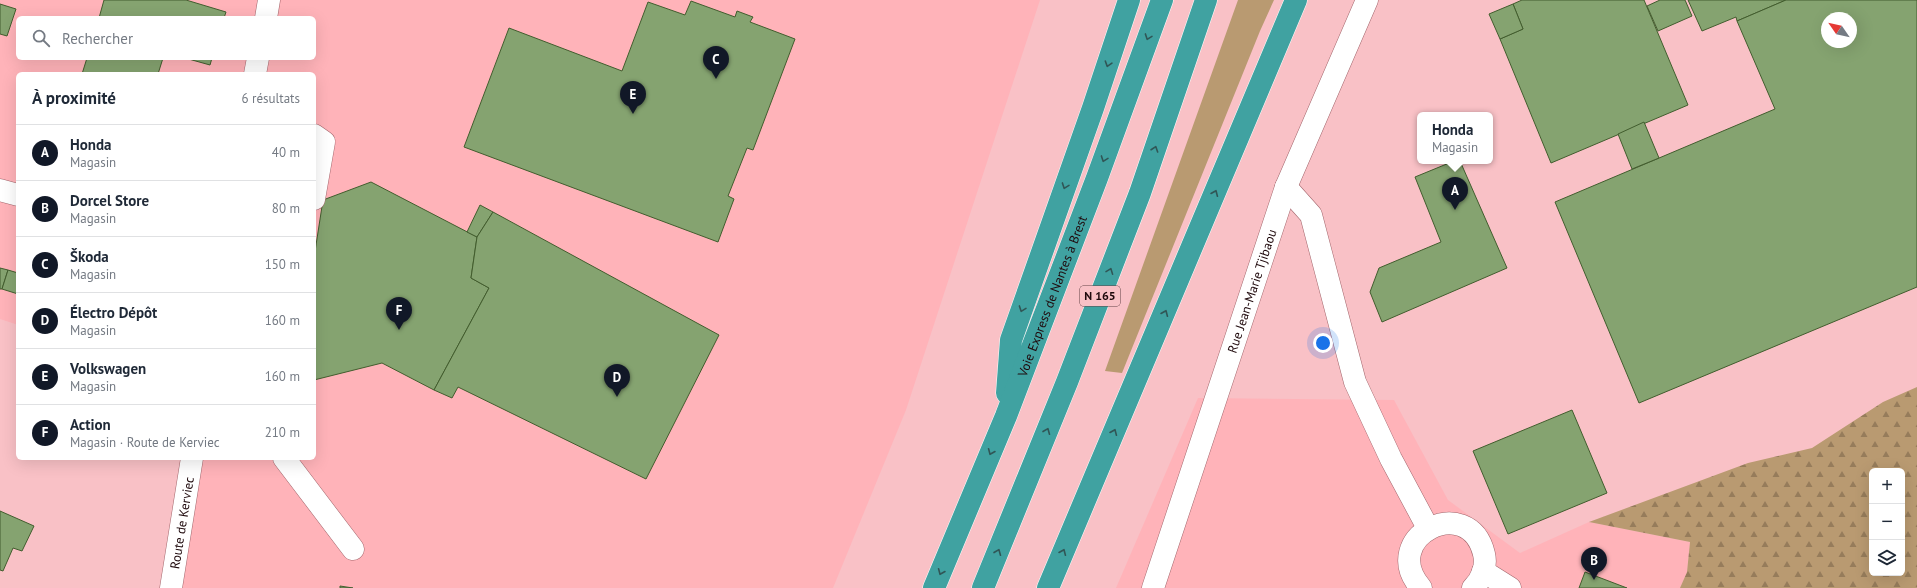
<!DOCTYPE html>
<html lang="fr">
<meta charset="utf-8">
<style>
body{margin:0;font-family:"PT Sans",sans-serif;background:#f2f2f3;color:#1f2937}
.controls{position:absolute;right:12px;bottom:12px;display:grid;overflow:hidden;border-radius:6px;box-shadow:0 4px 16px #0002}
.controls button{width:36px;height:36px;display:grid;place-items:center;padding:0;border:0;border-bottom:1px solid #e0e1e3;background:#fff;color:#1f2937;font:20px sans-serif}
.compass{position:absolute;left:1821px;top:12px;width:36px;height:36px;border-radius:50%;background:#fff;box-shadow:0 4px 16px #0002;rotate:304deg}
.you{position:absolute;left:1323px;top:343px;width:14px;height:14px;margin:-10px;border:3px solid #fff;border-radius:50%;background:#1a73e8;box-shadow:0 0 0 6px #1a73e833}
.badge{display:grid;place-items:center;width:26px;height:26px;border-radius:50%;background:#111827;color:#fff;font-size:13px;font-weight:700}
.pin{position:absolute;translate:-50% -33px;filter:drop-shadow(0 1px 2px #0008)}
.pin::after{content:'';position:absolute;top:21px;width:14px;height:12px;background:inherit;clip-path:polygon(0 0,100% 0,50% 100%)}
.popup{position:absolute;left:1417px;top:112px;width:76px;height:52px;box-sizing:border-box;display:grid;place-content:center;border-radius:6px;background:#fff;filter:drop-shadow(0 1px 3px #0005);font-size:13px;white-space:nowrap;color:#747a83}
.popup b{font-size:15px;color:#1f2937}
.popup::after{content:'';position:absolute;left:50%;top:100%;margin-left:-8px;border:8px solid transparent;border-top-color:#fff}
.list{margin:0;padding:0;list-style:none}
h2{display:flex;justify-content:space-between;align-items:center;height:52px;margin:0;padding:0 16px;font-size:17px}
h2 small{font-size:13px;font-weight:400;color:#747a83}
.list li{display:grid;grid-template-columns:26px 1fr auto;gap:12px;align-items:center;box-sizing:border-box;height:56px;padding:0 16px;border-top:1px solid #e0e1e3}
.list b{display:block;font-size:15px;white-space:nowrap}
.list p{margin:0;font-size:13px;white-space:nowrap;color:#747a83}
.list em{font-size:13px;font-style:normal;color:#747a83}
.icon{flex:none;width:22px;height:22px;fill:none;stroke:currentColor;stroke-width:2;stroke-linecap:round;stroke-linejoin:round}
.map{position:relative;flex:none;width:1917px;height:588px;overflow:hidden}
.search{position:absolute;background:#fff;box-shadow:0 4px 16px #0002;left:16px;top:16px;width:300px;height:44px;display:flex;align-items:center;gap:10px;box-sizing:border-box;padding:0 14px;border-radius:6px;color:#747a83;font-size:15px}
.panel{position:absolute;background:#fff;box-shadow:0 4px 16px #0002;left:16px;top:72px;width:300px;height:388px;border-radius:6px}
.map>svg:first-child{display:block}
.built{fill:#ffb3b9;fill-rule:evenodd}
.green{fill:#b99a71}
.forest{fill:url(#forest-firs);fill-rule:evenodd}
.building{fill:#85a370;stroke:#425d2e;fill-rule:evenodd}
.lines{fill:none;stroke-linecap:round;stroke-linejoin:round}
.minor-casing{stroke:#a3666c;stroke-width:23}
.highway-casing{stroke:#fff;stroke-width:23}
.minor{stroke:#fff;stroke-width:22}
.highway{stroke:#40a2a1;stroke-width:22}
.oneway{stroke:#305656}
.labels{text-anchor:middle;stroke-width:4;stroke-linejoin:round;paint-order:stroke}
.shield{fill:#f9c1c6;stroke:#604044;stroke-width:1}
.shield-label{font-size:12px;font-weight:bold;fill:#1f090c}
.street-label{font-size:13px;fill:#1f090c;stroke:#f9c1c6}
</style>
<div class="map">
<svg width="1917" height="588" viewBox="0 0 1917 588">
<defs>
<pattern id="forest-firs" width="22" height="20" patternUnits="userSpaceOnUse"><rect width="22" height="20" fill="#b99a71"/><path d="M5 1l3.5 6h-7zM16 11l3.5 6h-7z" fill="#967c5b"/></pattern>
</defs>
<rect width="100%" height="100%" fill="#f9c1c6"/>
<g class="built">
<path d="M 0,0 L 1040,0 L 906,410 L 833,588 L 171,588 L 192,458 L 314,458 L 314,74 L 18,74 L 18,325 L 0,319 ZM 18,18 L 314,18 L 314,58 L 18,58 Z"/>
<path d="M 1198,398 L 1394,400 L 1448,500 L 1520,553 L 1589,522 L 1690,542 L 1687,572 L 1680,588 L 1116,588 Z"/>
</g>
<path class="green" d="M 1238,0 L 1274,0 L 1260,31 L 1122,373 L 1105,371 Z"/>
<path class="forest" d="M 1917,387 L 1917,588 L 1680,588 L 1687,572 L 1690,542 L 1589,522 L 1748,463 L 1812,448 L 1883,402 ZM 1872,471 L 1902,471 L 1902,573 L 1872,573 Z"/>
<g class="building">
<path d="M 104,0 L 186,0 L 226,12 L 224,18 L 99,18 Z"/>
<path d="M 1522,0 L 1644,0 L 1688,105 L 1551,163 L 1500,39 L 1523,29 L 1513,4 Z"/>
<path d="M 1660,0 L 1685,0 L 1692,16 L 1658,31 L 1647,6 Z"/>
<path d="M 1688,0 L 1786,0 L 1737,21 L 1736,17 L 1702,31 Z"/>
<path d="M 1786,0 L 1917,0 L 1917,287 L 1639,403 L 1555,202 L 1775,109 L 1737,21 ZM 1827,18 L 1851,18 L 1851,42 L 1827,42 Z"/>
<path d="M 691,1 L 735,17 L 737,11 L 753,17 L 750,22 L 795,39 L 753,150 L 747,148 L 728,196 L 734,199 L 718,242 L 464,147 L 509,28 L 622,71 L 648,2 L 685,15 Z"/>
<path d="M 0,4 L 16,9 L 7,36 L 0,34 Z"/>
<path d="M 1513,4 L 1523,29 L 1500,39 L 1489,14 Z"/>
<path d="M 87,58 L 163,58 L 158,74 L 82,74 Z"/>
<path d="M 185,58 L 212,58 L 210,65 Z"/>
<path d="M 1644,122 L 1659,158 L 1632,169 L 1618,134 Z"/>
<path d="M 1454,161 L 1460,161 L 1507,268 L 1382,322 L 1370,292 L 1379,268 L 1441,242 L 1415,177 Z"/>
<path d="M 371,182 L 477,237 L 471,278 L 489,288 L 434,390 L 382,363 L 314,380 L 314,258 L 323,200 Z"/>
<path d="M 480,205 L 493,212 L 477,237 L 467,232 Z"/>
<path d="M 493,212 L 719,335 L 646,479 L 458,387 L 452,398 L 434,390 L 489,288 L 471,278 L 477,237 Z"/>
<path d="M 0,268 L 8,270 L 2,289 L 0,289 Z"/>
<path d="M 8,270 L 18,273 L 18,294 L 2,289 Z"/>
<path d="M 1572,410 L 1607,493 L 1508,534 L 1473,451 Z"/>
<path d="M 0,511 L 34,526 L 22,551 L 13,548 L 3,571 L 0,570 Z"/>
<path d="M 1585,572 L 1627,588 L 1579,588 Z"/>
<path d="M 340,586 L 353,588 L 340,588 Z"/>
</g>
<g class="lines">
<defs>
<g id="minor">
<path d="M 266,18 L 269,0"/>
<path d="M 255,74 L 258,58"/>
<path d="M 314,135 L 324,142 L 314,199"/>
<path d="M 1286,187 L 1311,215 L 1355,382 L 1391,459 L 1428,528"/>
<path d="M 0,190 L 18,195"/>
<path d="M 284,458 L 353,549"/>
<path d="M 1483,571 L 1510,588"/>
<path id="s1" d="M 171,588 L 192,458"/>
<path id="s2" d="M 1153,588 L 1286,187 L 1367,0"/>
<path d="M 1421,588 C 1377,537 1469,491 1484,554 C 1487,566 1482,579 1473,588"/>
</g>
<g id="highway">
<path d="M 1007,393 L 1011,340 L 1093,108 L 1129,0"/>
<path id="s3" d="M 934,588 L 1006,416 L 1097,178 L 1162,0"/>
<path d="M 983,588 L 1067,382 L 1140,193 L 1206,0"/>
<path d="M 1048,588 L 1296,0"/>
</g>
</defs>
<use href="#minor" class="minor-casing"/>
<use href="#highway" class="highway-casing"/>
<use href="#minor" class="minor"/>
<use href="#highway" class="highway"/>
</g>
<defs><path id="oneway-chevron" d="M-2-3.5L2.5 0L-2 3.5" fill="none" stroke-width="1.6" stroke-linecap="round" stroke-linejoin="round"/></defs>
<g class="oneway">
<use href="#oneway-chevron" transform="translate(1148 37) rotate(110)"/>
<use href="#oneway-chevron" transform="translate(1108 64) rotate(108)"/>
<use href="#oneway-chevron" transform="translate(1155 149) rotate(-71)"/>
<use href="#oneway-chevron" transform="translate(1104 159) rotate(110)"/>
<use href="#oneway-chevron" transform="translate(1065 186) rotate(110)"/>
<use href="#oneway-chevron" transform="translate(1215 193) rotate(-67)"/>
<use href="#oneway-chevron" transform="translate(1110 271) rotate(-69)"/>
<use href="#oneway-chevron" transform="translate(1022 309) rotate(110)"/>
<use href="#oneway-chevron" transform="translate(1165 313) rotate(-67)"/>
<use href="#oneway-chevron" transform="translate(1047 431) rotate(-68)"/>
<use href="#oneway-chevron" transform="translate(1114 432) rotate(-67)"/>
<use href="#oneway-chevron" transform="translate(991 452) rotate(113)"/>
<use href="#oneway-chevron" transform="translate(998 552) rotate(-68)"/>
<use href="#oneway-chevron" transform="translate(1063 552) rotate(-67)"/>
<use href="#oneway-chevron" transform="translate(941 572) rotate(113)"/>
</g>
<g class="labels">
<rect class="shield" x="1080" y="286" width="40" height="20" rx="3"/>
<g class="shield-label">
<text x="1100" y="300">N 165</text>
</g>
<g class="street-label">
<text dy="5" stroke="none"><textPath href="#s2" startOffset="313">Rue Jean-Marie Tjibaou</textPath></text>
<text dy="5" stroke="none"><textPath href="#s3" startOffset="315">Voie Express de Nantes à Brest</textPath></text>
<text dy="5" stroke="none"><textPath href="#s1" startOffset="66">Route de Kerviec</textPath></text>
</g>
</g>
</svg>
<div class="controls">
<button>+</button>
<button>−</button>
<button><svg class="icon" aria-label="layers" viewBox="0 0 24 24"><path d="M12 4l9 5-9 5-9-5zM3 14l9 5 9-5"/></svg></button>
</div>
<svg class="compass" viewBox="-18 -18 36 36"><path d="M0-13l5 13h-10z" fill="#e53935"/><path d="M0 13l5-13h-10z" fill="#747a83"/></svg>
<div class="you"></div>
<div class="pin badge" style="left:1455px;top:210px">A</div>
<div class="popup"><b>Honda</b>Magasin</div>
<div class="pin badge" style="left:1594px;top:580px">B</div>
<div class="pin badge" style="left:716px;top:79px">C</div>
<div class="pin badge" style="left:617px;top:397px">D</div>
<div class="pin badge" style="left:633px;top:114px">E</div>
<div class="pin badge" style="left:399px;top:330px">F</div>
<div class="search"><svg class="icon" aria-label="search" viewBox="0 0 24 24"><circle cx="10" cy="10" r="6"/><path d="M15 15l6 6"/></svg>Rechercher</div>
<section class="panel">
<h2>À proximité<small>6 résultats</small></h2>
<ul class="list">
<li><span class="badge">A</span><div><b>Honda</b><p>Magasin</p></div><em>40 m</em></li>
<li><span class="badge">B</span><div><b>Dorcel Store</b><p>Magasin</p></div><em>80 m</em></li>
<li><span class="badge">C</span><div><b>Škoda</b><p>Magasin</p></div><em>150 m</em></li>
<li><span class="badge">D</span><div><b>Électro Dépôt</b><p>Magasin</p></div><em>160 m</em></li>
<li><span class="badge">E</span><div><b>Volkswagen</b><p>Magasin</p></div><em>160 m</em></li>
<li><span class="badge">F</span><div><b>Action</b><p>Magasin · Route de Kerviec</p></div><em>210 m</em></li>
</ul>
</section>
</div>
